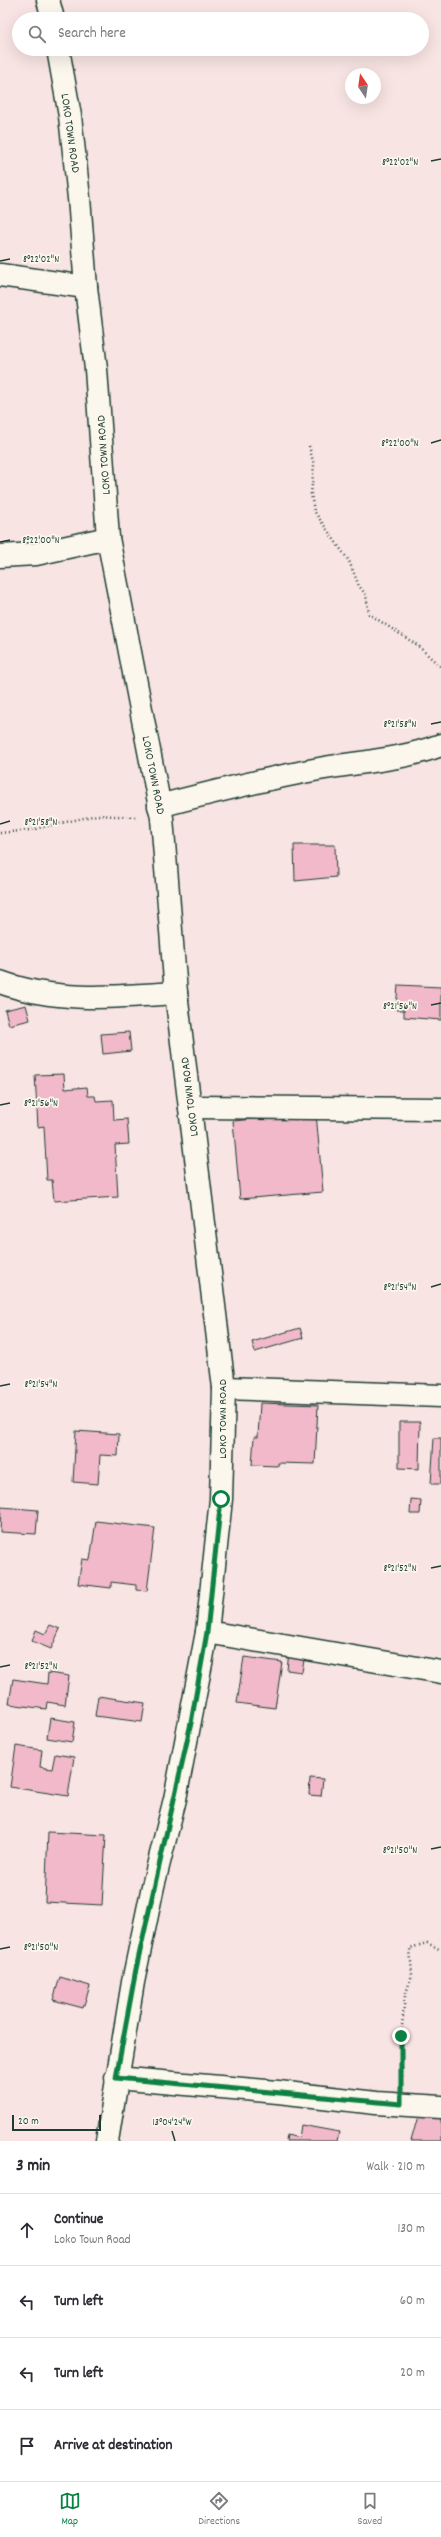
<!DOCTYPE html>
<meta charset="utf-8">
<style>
body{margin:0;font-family:Dekko,sans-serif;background:#f2f2f3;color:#2b2b33}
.compass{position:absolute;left:345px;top:68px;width:36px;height:36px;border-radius:50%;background:#fff;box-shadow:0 4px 16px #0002;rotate:347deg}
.scale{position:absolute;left:12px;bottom:10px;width:89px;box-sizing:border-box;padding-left:4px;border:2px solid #1f3d34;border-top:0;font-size:11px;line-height:14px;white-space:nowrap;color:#1f3d34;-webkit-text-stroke:3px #fbf7ec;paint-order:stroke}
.stop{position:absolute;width:12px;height:12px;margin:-9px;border:3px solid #0b8043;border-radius:50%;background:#fff}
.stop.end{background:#0b8043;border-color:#fff;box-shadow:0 1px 4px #0008}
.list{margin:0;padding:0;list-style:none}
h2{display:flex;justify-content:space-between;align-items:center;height:52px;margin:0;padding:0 16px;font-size:17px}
h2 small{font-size:13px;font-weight:400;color:#7c7c81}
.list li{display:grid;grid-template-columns:26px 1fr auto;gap:12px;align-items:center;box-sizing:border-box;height:72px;padding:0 16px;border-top:1px solid #e1e1e2}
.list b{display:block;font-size:15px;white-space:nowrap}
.list p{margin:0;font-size:13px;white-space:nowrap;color:#7c7c81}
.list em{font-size:13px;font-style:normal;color:#7c7c81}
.icon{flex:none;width:22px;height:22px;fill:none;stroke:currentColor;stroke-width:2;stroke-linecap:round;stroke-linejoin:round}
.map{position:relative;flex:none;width:441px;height:2141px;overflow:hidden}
.search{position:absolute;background:#fff;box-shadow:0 4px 16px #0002;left:12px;right:12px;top:12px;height:44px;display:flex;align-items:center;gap:10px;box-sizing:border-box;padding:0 14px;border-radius:22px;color:#7c7c81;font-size:15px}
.sheet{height:340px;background:#fff}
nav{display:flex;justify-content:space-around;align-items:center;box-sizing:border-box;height:56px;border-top:1px solid #e1e1e2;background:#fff;font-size:11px;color:#7c7c81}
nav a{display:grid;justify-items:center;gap:2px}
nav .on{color:#0b8043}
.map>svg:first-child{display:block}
.building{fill:#f2b9cb;stroke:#1f3d34}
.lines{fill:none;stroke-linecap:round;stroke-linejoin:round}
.minor-casing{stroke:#1f3d34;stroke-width:25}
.path{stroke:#1f3d34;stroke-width:2.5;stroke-dasharray:1 3;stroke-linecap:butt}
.minor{stroke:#fbf7ec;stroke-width:22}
.route{stroke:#0b8043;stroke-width:5}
.ticks{fill:none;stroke:#1f3d34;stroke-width:1.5}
.labels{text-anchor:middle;stroke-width:3.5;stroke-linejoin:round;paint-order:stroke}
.street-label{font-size:12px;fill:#1f3d34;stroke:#fbf7ec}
.ticks-label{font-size:10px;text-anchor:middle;fill:#1f3d34;stroke:#fbf7ec;stroke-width:3.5;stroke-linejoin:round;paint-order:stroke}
</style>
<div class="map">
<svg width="441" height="2141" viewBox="0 0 441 2141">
<rect width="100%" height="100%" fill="#f8e4e2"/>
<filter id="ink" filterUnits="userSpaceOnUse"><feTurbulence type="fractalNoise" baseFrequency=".025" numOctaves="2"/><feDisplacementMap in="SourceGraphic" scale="8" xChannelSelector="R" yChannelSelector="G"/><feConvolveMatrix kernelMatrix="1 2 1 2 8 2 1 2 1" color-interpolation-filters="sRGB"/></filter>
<g filter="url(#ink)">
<g class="building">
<path d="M 294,845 L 335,845 L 336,877 L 295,881 Z"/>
<path d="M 398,985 L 441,987 L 441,1020 L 404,1017 L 404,1010 L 396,1010 Z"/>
<path d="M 26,1005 L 30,1020 L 9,1025 L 5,1010 Z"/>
<path d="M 129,1032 L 131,1051 L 103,1054 L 101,1034 Z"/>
<path d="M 64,1074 L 65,1089 L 87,1087 L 88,1096 L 95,1096 L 96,1101 L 113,1100 L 114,1120 L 127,1119 L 129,1144 L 115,1145 L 118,1197 L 54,1201 L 52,1180 L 47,1180 L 44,1126 L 38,1127 L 35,1075 Z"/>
<path d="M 316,1113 L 323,1192 L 240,1199 L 233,1121 Z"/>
<path d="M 300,1328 L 303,1338 L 255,1352 L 252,1342 Z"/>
<path d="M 260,1403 L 318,1405 L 315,1464 L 278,1463 L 278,1466 L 252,1465 L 254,1437 L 258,1437 Z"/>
<path d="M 399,1422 L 420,1422 L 419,1469 L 399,1468 Z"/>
<path d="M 76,1431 L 119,1434 L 118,1456 L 100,1455 L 98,1484 L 73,1482 Z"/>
<path d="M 434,1438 L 441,1438 L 441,1484 L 431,1484 Z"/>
<path d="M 411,1499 L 421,1500 L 420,1514 L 410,1514 Z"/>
<path d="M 1,1507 L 38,1510 L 36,1534 L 0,1532 Z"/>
<path d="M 96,1521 L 155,1528 L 147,1591 L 136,1590 L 136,1585 L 111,1582 L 111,1588 L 78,1584 L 82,1559 L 90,1560 Z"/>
<path d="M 50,1625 L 60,1629 L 51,1649 L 32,1641 L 36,1630 L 45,1634 Z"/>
<path d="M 289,1652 L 305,1654 L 302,1672 L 287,1670 Z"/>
<path d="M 244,1657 L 282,1662 L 275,1708 L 237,1703 Z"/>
<path d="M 48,1673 L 69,1676 L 65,1705 L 47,1702 L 46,1709 L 9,1704 L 13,1679 L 47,1684 Z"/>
<path d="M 98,1696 L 145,1703 L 142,1722 L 95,1716 Z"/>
<path d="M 50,1718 L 75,1722 L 72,1742 L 47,1738 Z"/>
<path d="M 16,1746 L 42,1750 L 40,1767 L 52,1769 L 55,1754 L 74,1757 L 68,1796 L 10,1787 Z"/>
<path d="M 310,1778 L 323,1779 L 321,1796 L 309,1795 Z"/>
<path d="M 48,1832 L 106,1835 L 102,1905 L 45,1902 Z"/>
<path d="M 60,1977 L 90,1986 L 83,2008 L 53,2000 Z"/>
<path d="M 420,2109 L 441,2115 L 441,2141 L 411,2141 Z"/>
<path d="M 301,2125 L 339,2132 L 337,2141 L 286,2141 L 287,2135 L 299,2138 Z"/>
</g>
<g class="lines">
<defs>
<g id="minor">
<path d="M 48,0 L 53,19"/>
<path d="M 58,49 L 70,116 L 79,198 L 86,287 L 96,369 L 108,538 L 162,818 L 176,993 L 224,1388 L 221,1499 L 207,1632 L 175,1799 L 153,1886 L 133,1982 L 107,2141"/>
<path d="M 0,275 L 86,287"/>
<path d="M 0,556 L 36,554 L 108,538"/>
<path d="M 159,806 C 212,792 265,779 319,769 C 360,762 401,760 441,745"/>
<path d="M 0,982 C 57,1003 117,997 176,993"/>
<path d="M 190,1107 L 441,1109"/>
<path d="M 224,1388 L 441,1396"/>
<path d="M 207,1632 L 441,1672"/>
<path d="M 116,2078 L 278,2092 L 376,2103 L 441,2107"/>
</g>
</defs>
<use href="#minor" class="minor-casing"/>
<g class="path">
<path d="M 309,446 L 314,465 L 311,494 L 314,511 L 349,561 L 359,586 L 366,595 L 369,614 L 417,645 L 441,667"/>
<path d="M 0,833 L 30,830 L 97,815 L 136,817"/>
<path d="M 402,2077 L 401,2036 L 405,1996 L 412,1975 L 410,1948 L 427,1943 L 441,1950"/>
</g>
<use href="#minor" class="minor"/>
</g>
</g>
<g class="lines" filter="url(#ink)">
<path class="route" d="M 221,1499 L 207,1632 L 191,1723 L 136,1969 L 116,2078 L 401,2104 L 401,2036"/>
</g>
<path class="ticks" d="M 431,161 L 441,159M 0,261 L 10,259M 431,443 L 441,440M 0,542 L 10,540M 431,724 L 441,722M 0,824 L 10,821M 431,1005 L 441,1003M 0,1105 L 10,1103M 431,1287 L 441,1284M 0,1386 L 10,1384M 431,1568 L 441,1566M 0,1667 L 10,1665M 431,1849 L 441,1847M 0,1949 L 10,1947M 172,2131 L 175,2141"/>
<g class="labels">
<g class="street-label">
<text transform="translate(71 133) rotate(82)" y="4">LOKO TOWN ROAD</text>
<text transform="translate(103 455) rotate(-94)" y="4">LOKO TOWN ROAD</text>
<text transform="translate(154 775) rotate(79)" y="4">LOKO TOWN ROAD</text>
<text transform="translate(189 1097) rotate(-97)" y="4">LOKO TOWN ROAD</text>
<text transform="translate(222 1419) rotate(-90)" y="4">LOKO TOWN ROAD</text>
</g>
</g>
<g class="ticks-label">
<text x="400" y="165">8°22'02"N</text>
<text x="41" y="262">8°22'02"N</text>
<text x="400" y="446">8°22'00"N</text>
<text x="41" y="543">8°22'00"N</text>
<text x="400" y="727">8°21'58"N</text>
<text x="41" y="825">8°21'58"N</text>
<text x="400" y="1009">8°21'56"N</text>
<text x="41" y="1106">8°21'56"N</text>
<text x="400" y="1290">8°21'54"N</text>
<text x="41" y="1387">8°21'54"N</text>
<text x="400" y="1571">8°21'52"N</text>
<text x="41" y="1669">8°21'52"N</text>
<text x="400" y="1853">8°21'50"N</text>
<text x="41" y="1950">8°21'50"N</text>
<text x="172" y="2125">13°04'24"W</text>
</g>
</svg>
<svg class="compass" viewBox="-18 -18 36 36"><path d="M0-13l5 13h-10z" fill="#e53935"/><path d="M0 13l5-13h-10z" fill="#7c7c81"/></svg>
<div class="scale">20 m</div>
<div class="stop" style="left:221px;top:1499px"></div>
<div class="stop end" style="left:401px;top:2036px"></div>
<div class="search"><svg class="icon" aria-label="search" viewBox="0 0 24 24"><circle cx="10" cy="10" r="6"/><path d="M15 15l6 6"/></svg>Search here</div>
</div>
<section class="sheet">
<h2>3 min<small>Walk · 210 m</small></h2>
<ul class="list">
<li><svg class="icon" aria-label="ahead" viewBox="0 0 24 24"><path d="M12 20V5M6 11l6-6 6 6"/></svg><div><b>Continue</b><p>Loko Town Road</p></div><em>130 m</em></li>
<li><svg class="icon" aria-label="left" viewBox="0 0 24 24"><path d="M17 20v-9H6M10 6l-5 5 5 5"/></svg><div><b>Turn left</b></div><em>60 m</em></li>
<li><svg class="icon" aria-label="left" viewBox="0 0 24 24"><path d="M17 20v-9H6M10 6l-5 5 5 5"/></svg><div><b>Turn left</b></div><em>20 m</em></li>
<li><svg class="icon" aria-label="arrive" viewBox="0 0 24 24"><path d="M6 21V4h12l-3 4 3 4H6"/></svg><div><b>Arrive at destination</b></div></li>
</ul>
</section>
<nav>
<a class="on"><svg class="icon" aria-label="map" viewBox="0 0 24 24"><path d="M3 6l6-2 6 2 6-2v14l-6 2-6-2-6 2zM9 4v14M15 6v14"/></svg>Map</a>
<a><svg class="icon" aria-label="directions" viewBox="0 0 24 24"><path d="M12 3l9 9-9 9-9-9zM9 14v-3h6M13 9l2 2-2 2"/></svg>Directions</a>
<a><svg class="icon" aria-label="saved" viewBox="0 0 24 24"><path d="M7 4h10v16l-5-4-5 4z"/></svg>Saved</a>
</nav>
